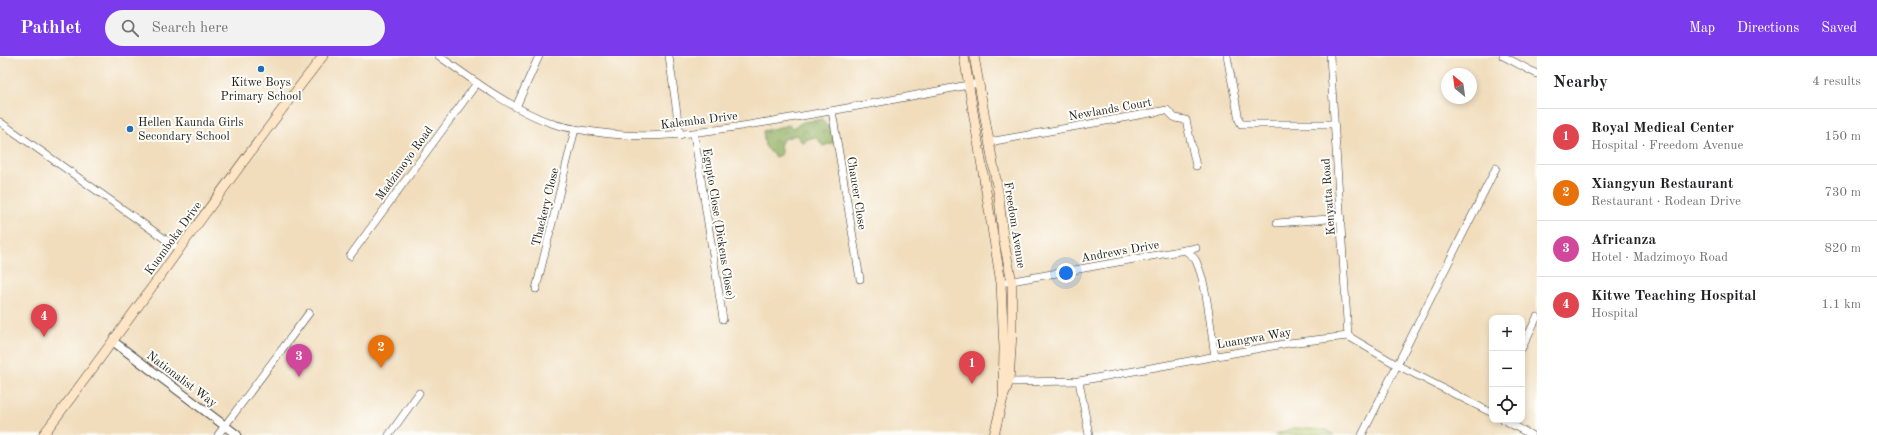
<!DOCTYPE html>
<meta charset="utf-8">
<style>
body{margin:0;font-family:"Old Standard TT",serif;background:#f2f2f2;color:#202124}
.controls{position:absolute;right:12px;bottom:12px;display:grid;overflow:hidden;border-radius:8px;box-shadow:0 2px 6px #0003}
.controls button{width:36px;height:36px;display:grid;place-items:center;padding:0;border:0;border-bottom:1px solid #e0e0e0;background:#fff;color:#202124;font:20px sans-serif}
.compass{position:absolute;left:1441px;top:12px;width:36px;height:36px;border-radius:50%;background:#fff;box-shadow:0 2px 6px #0003;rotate:331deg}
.you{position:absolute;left:1066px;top:217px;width:14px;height:14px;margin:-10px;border:3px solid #fff;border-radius:50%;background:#1a73e8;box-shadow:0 0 0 6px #1a73e833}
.badge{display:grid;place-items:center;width:26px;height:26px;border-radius:50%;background:#7c3aed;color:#fff;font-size:13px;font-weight:700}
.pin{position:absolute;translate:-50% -33px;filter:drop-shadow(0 1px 2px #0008)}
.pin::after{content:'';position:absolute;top:21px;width:14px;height:12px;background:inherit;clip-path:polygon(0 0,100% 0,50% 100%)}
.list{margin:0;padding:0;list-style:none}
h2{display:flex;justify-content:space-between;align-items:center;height:52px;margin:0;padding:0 16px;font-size:17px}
h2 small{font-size:13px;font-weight:400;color:#757577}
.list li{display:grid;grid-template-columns:26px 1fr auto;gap:12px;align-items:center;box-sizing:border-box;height:56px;padding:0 16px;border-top:1px solid #e0e0e0}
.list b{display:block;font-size:15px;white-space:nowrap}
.list p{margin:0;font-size:13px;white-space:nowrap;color:#757577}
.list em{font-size:13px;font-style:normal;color:#757577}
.icon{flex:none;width:22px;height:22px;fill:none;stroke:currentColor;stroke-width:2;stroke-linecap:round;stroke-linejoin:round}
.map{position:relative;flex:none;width:1537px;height:379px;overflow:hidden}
header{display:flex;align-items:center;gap:24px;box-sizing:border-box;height:56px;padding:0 20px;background:#7c3aed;color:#fff}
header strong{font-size:19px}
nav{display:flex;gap:22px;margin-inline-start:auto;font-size:14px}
.search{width:280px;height:36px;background:#f2f2f2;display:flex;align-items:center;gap:10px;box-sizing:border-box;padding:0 14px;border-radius:22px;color:#757577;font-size:15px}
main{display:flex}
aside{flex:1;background:#fff}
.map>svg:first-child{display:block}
.forest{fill:url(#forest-crowns);stroke:#586741}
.park{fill:url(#park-crowns);stroke:#6c7648}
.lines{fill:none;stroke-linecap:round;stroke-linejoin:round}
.minor-casing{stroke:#3c3934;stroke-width:8}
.tertiary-casing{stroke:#3c3934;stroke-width:10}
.secondary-casing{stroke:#3c3934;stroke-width:10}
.minor{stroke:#fff;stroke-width:7}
.tertiary{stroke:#fff;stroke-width:8}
.secondary{stroke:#fde5c5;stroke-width:9}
.poi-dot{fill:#1f6fb2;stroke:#fdfcf7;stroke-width:1.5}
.labels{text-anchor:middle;stroke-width:4;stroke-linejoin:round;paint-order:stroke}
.poi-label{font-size:12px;fill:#1c1c1c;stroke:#fdfcf7}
.street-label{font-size:12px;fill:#1c1c1c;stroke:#fdfcf7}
</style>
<header>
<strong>Pathlet</strong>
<div class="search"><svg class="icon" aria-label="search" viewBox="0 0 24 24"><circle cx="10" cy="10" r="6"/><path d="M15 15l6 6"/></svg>Search here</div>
<nav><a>Map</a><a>Directions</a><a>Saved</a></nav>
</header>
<main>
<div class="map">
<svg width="1537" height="379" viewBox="0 0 1537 379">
<defs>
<pattern id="forest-crowns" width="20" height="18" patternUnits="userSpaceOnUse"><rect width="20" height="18" fill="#94b266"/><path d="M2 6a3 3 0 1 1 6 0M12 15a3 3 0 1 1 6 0" fill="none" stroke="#789053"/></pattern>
<pattern id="park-crowns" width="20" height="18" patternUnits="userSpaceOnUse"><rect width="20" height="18" fill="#bbd074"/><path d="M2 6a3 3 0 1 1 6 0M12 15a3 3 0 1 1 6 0" fill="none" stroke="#a0b264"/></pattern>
</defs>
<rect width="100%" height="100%" fill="#fdfcf7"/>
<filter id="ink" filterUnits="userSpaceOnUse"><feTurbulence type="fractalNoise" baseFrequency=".025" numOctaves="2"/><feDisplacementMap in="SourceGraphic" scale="8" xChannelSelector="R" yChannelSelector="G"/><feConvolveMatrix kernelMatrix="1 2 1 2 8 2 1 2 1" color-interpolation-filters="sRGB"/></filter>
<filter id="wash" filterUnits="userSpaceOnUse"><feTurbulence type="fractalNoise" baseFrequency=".012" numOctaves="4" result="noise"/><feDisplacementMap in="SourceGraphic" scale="16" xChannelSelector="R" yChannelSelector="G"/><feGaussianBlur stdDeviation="0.9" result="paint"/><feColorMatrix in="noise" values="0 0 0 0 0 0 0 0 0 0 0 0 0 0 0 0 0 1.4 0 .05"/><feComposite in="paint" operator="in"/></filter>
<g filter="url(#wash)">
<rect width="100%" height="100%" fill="#f1ddbc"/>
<path class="forest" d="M 822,63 L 827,71 L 832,69 L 835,86 L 823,90 L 816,81 L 808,83 L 803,87 L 796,79 L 783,83 L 780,90 L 782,98 L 775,101 L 765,90 L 763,75 L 789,69 L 792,72 L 803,66 Z"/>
<path class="park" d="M 1293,372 L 1327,374 L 1334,379 L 1274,379 Z"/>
</g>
<g filter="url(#ink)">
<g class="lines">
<defs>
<g id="minor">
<path d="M 439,0 C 474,25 510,52 551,67 C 565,72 580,74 595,76 C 660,86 715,74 779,64 C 844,53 908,41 973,28"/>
<path d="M 669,0 L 680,79"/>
<path d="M 1227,0 L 1239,64 L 1241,68 L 1334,68"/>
<path d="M 1330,0 L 1348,280"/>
<path d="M 1503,0 L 1537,18"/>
<path d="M 516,51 L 539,0"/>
<path d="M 832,55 L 860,223"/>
<path d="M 0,66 L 179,193"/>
<path d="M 694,78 L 723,263"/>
<path d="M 989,86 L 1167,54 L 1175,62 L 1186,64 L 1196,110"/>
<path d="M 1277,167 L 1341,162"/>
<path d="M 1185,194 C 1189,198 1194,200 1196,205 C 1208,231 1210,272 1215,300"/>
<path d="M 350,200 L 477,27"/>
<path d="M 1001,227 L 1196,192"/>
<path d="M 536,233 L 575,73"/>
<path d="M 1522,292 L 1537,261"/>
<path d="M 1079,325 L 1089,379"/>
<path d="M 1004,326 L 1079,325 L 1289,287 L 1348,280 L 1397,309 L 1492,357"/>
<path d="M 1504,364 L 1531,379"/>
<path d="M 218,379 L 309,257"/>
<path d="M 389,379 L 419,337"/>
<path d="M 1362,379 L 1496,112"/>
</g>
<path id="tertiary" d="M 114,286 L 237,379"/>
<g id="secondary">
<path d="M 964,0 L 1001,227 L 1004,292 L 1003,337"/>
<path d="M 974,0 L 999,141 L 1003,181 L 1012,226 L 1012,277 L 1009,325 L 1003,342 L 994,379"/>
<path d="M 43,379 C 138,254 226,124 323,0"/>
</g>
</defs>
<use href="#minor" class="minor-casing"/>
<use href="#tertiary" class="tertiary-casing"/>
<use href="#secondary" class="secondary-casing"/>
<use href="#minor" class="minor"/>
<use href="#tertiary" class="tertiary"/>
<use href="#secondary" class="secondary"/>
</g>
</g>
<g class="poi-dot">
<circle cx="261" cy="13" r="4"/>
<circle cx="130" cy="73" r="4"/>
</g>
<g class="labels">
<g class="poi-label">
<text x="261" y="30">Kitwe Boys<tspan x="261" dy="14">Primary School</tspan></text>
<text x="138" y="70" text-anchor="start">Hellen Kaunda Girls<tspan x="138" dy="14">Secondary School</tspan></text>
</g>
<g class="street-label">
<text transform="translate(1110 53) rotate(-10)" y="4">Newlands Court</text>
<text transform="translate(699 64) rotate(-7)" y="4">Kalemba Drive</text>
<text transform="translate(404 107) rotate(-54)" y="4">Madzimoyo Road</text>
<text transform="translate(857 137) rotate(81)" y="4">Chaucer Close</text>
<text transform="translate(1328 141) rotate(-94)" y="4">Kenyatta Road</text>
<text transform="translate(545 151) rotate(-76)" y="4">Thackery Close</text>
<text transform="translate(719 168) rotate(81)" y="4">Egupto Close (Dickens Close)</text>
<text transform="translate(1015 169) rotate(81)" y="4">Freedom Avenue</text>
<text transform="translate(173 182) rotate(-54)" y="4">Kuomboka Drive</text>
<text transform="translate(1120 195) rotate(-10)" y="4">Andrews Drive</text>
<text transform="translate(1254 282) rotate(-10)" y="4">Luangwa Way</text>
<text transform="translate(182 323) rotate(37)" y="4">Nationalist Way</text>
</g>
</g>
</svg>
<div class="controls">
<button>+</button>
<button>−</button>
<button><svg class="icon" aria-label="locate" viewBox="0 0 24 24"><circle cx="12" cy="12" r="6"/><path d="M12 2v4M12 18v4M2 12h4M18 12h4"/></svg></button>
</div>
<svg class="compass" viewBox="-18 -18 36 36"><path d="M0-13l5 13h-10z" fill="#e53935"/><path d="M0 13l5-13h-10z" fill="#757577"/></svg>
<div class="you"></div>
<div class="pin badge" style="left:972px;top:328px;background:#e0444e">1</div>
<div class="pin badge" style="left:381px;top:312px;background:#e8710a">2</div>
<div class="pin badge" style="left:299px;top:321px;background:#d1479c">3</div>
<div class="pin badge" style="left:44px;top:281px;background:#e0444e">4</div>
</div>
<aside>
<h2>Nearby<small>4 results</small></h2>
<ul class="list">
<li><span class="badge" style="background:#e0444e">1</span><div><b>Royal Medical Center</b><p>Hospital · Freedom Avenue</p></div><em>150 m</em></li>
<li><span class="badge" style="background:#e8710a">2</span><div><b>Xiangyun Restaurant</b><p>Restaurant · Rodean Drive</p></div><em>730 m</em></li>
<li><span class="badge" style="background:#d1479c">3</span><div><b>Africanza</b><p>Hotel · Madzimoyo Road</p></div><em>820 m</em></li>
<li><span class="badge" style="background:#e0444e">4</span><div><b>Kitwe Teaching Hospital</b><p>Hospital</p></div><em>1.1 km</em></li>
</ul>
</aside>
</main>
